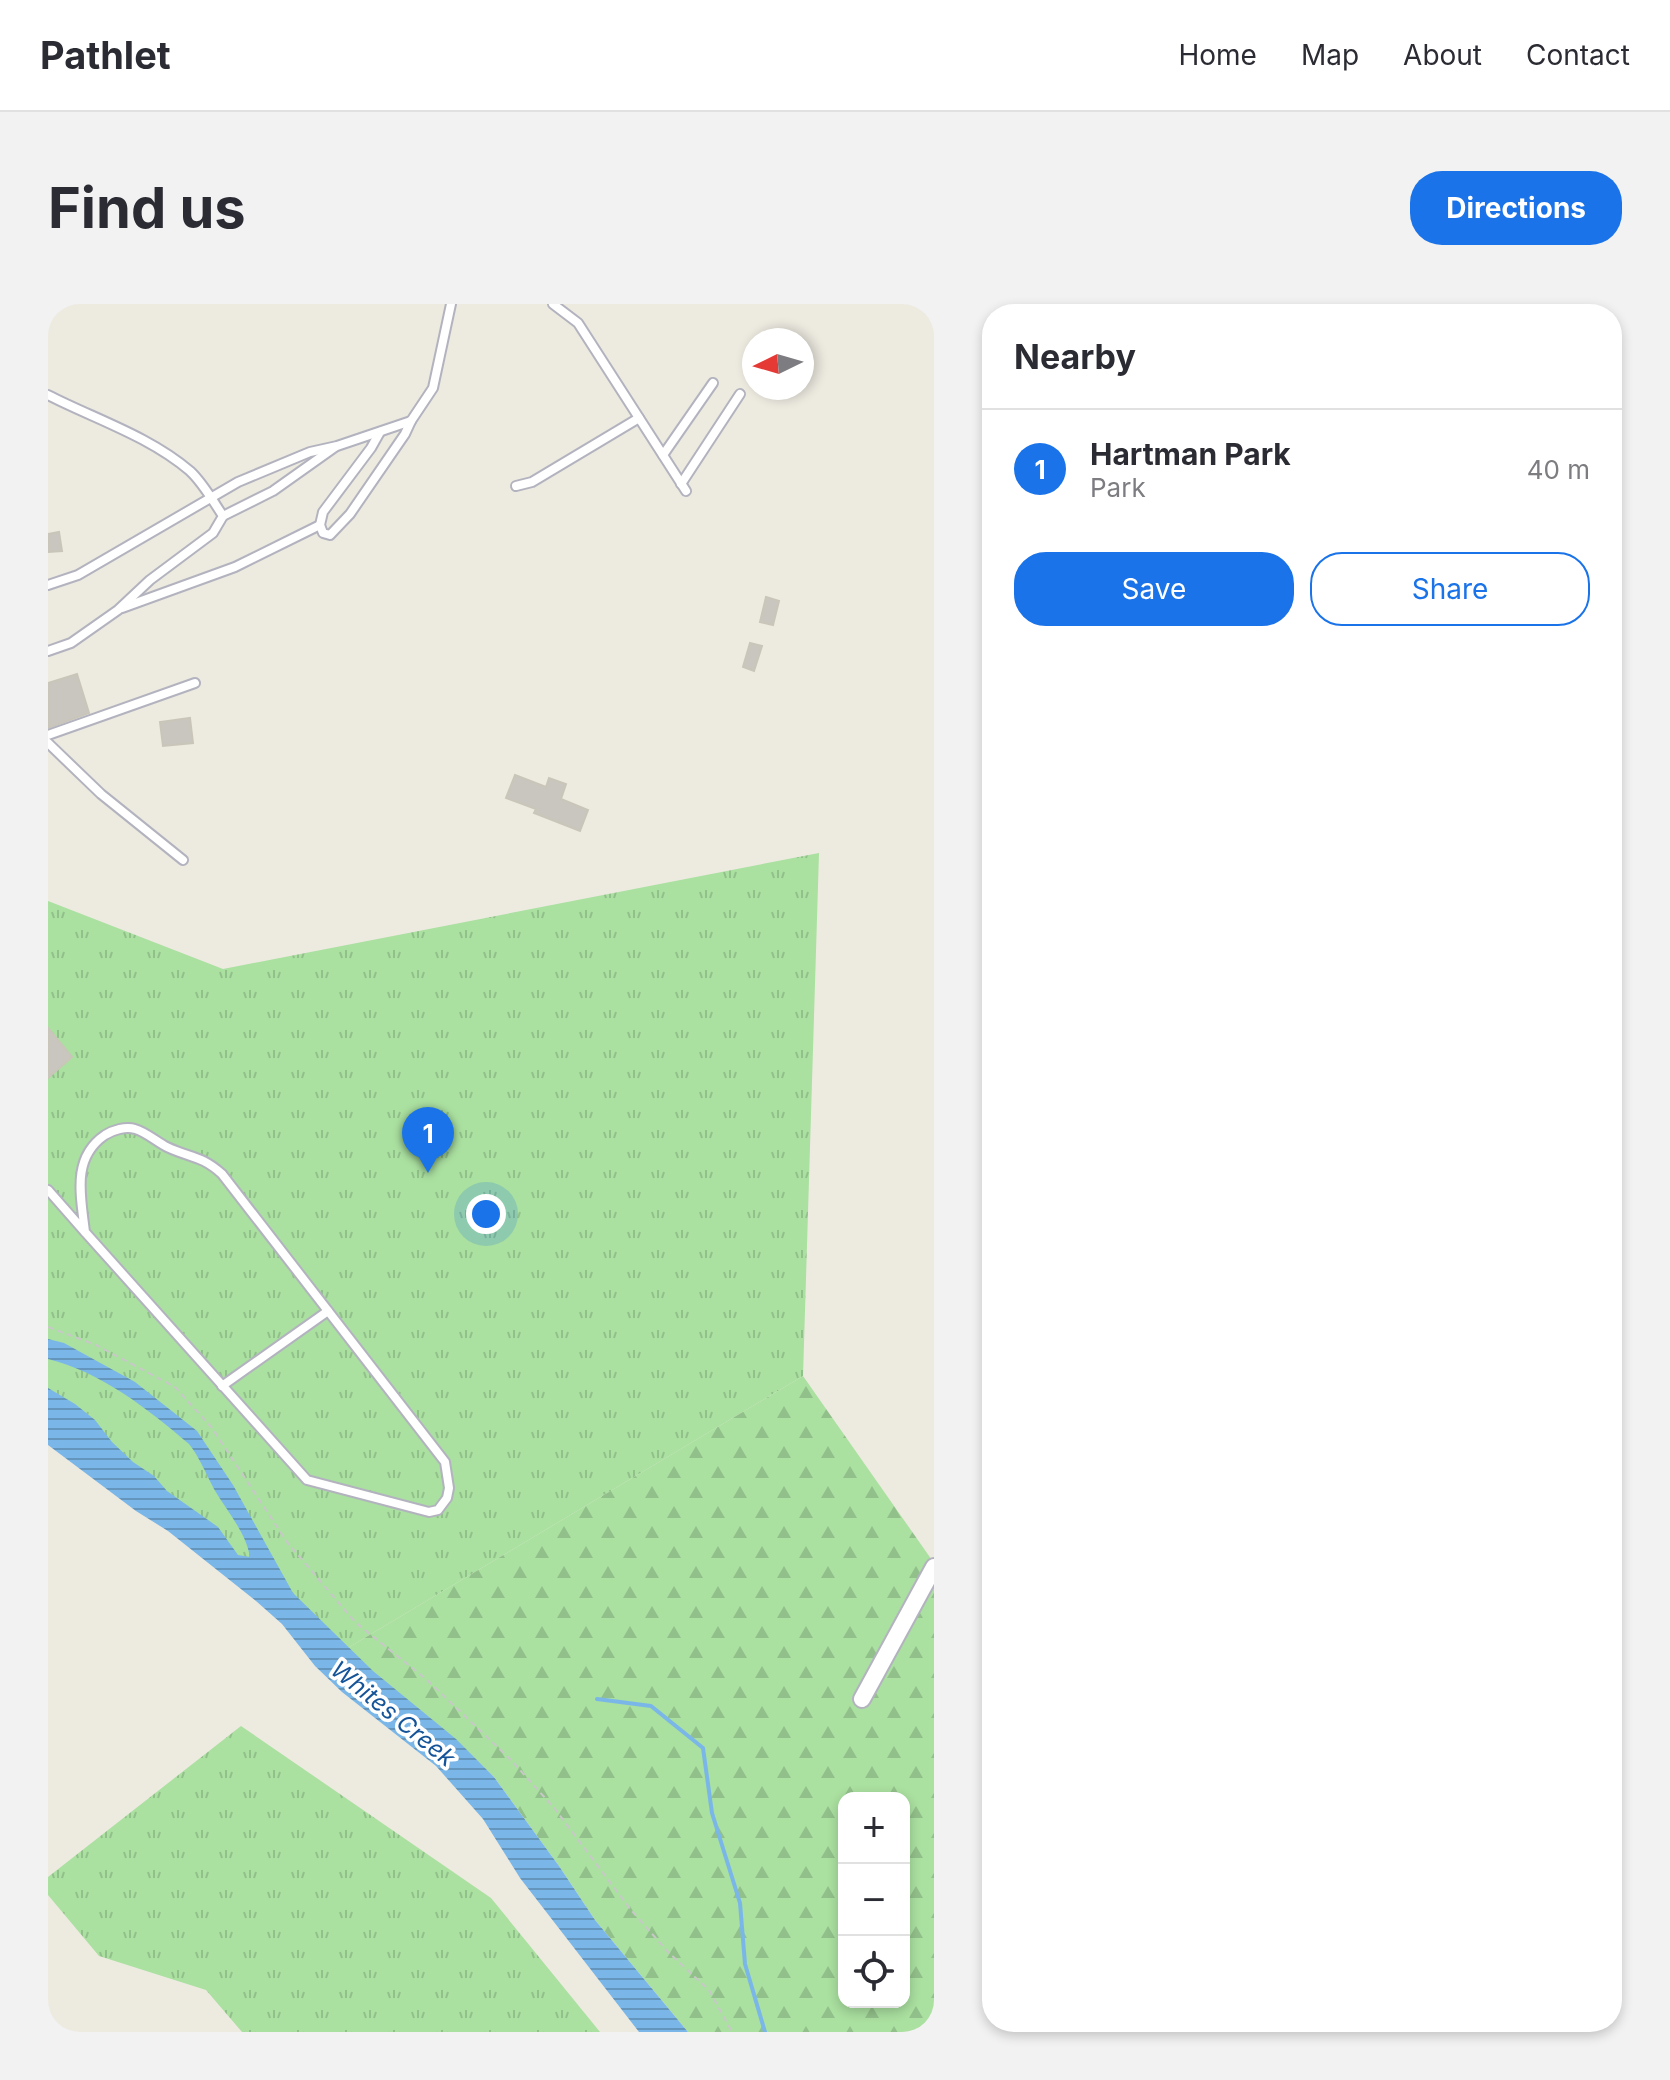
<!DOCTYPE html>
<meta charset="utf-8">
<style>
body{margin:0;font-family:Inter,sans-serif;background:#f2f2f3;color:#2b2b33}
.controls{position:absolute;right:24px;bottom:24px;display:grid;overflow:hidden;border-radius:16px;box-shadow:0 4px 12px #0003}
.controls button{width:72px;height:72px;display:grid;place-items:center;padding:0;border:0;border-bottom:2px solid #e1e1e2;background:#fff;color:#2b2b33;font:40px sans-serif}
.compass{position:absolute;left:694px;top:24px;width:72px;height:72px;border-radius:50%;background:#fff;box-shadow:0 4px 12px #0003;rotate:265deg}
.you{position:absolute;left:438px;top:910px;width:28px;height:28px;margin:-20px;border:6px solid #fff;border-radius:50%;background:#1a73e8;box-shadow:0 0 0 12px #1a73e833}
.badge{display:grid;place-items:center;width:52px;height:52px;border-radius:50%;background:#1a73e8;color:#fff;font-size:26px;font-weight:700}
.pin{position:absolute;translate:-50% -66px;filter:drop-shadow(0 2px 4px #0008)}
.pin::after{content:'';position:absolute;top:42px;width:28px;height:24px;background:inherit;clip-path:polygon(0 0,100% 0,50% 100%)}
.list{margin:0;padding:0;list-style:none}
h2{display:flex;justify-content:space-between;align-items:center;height:104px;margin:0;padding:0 32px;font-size:34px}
h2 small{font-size:26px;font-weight:400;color:#7c7c81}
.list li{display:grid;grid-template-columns:52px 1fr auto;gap:24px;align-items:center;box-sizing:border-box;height:120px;padding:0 32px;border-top:2px solid #e1e1e2}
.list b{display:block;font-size:30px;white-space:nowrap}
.list p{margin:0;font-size:26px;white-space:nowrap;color:#7c7c81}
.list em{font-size:26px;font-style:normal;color:#7c7c81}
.actions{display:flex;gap:16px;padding:24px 32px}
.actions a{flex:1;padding:18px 0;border:2px solid #1a73e8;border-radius:32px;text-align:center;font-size:28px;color:#1a73e8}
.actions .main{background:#1a73e8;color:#fff}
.icon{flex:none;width:44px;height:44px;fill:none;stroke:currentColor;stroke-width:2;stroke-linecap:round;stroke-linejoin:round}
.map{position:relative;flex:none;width:886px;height:1728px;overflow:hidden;border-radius:32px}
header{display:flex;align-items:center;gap:48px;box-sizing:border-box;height:112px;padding:0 40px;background:#fff;border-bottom:2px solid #e1e1e2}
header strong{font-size:38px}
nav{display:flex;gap:44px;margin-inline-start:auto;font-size:28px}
.intro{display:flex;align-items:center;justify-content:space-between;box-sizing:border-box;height:192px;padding:0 48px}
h1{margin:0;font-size:56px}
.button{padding:20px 36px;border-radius:32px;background:#1a73e8;color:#fff;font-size:28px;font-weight:700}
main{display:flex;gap:48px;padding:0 48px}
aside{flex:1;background:#fff;border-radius:32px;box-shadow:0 4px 12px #0003}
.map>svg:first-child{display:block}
.grass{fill:url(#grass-tufts)}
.forest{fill:url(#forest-firs);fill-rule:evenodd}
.water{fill:url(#water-rules)}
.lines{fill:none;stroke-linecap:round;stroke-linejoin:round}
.stream{stroke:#7ab7e8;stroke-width:4}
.building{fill:#c9c6bf;stroke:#c9c6b9;stroke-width:2}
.lane-casing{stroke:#b3b3bf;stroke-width:12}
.street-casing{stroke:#b3b3bf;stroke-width:20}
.path{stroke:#c8c8c8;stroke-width:2;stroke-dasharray:6 4;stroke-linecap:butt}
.lane{stroke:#fff;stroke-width:8}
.street{stroke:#fff;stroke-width:16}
.labels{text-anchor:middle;stroke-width:7;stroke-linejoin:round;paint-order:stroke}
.water-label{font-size:24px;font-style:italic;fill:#155498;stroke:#fff}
</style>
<header>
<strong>Pathlet</strong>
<nav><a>Home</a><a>Map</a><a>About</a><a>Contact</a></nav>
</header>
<div class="intro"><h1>Find us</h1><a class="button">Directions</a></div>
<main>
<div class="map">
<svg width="886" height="1728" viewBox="0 0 886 1728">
<defs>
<pattern id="grass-tufts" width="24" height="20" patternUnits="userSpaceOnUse" patternTransform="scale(2)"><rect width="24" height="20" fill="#aae0a0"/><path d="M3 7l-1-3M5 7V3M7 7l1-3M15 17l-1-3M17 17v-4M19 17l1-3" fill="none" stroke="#92c08a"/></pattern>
<pattern id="forest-firs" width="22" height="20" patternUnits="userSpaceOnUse" patternTransform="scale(2)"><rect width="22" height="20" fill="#aae0a0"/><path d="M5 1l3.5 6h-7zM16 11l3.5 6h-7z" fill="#92c08a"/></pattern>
<pattern id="water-rules" width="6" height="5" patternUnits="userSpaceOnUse" patternTransform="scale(2)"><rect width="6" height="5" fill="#7ab7e8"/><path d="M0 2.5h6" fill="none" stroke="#6495bc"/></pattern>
</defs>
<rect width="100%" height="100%" fill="#edeae0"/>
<g class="grass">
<path d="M 771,549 L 755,1072 L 293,1348 L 0,1088 L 0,597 L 175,665 Z"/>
<path d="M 193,1422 L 443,1594 L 552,1728 L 194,1728 L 158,1686 L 51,1652 L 0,1591 L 0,1573 Z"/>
</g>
<path class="forest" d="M 755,1072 L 886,1259 L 886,1728 L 640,1728 L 547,1616 L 511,1562 L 446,1473 L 407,1435 L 293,1348 ZM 796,1494 L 856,1494 L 856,1698 L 796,1698 Z"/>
<path class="water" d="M 0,1035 L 16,1039 L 87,1078 L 149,1127 L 185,1181 L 245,1289 L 325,1367 L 408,1435 L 446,1473 L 511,1562 L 547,1616 L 640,1728 L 591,1728 L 472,1574 L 435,1515 L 388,1462 L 294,1388 L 267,1362 L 234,1320 L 208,1297 L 120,1227 L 88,1207 L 0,1141 L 0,1084 L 27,1100 L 47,1116 L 64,1138 L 85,1158 L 106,1172 L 119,1187 L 170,1223 L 190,1251 L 202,1253 C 198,1228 178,1206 166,1185 C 158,1170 152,1154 141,1140 C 100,1105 53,1068 0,1055 Z"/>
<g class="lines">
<path class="stream" d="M 549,1395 L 603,1402 L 655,1444 L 664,1509 L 692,1599 L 697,1660 L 717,1728"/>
</g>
<g class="building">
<path d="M 11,228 L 14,247 L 0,248 L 0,230 Z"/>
<path d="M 718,293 L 731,297 L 725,321 L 712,318 Z"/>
<path d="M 702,339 L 714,342 L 706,367 L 695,363 Z"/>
<path d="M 29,370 L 41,409 L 0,424 L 0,379 Z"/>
<path d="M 142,414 L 145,439 L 115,442 L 112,418 Z"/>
<path d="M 467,471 L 498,483 L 501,474 L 518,480 L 513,495 L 540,506 L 532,527 L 486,509 L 488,505 L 458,494 Z"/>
<path d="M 0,724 L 24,753 L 0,774 Z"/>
</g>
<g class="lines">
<defs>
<g id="lane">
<path d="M 505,0 L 530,19 L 638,187"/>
<path d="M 0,91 C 47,115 101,132 142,167 C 155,179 165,197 175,212 L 165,229 L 102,276 L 70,306 L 23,339 L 0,347"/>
<path d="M 332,128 L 323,144 L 275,208 L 272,221 L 275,229 L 282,231 L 302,210 L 357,130 L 363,117"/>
<path d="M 615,151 L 665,79"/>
<path d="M 633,180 L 692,90"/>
<path d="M 468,182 L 484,178 L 591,114"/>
<path d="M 175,212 L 225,187 L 287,143"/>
<path d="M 0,281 L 30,271 L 190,178 L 262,148 L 289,142 L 363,117 L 385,84 L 403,0"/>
<path d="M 74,304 L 187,263 L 272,221"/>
<path d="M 0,431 L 147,379"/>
<path d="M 0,439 L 53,490 L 135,556"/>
<path d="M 0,886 L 37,928 L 259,1176 L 381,1208 L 390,1206 L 399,1194 L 401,1184 L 397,1158 L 174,870 C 153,851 142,854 119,843 C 109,838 98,828 87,825 C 78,822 65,826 57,831 C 23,854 33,893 37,928"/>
<path d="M 174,1082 L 280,1007"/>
</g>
<path id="street" d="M 814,1395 L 886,1263"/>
</defs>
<use href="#lane" class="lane-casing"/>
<use href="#street" class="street-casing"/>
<path class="path" d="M 0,1023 L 48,1041 L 127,1083 L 164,1124 L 239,1238 L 307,1318 L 378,1375 L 463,1456 L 507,1505 L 583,1606 L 620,1648 L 661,1686 L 684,1728"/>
<use href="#lane" class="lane"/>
<use href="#street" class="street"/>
</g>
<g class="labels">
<g class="water-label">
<text transform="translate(345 1410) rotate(39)" y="8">Whites Creek</text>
</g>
</g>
</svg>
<div class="controls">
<button>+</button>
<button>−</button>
<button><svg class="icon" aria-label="locate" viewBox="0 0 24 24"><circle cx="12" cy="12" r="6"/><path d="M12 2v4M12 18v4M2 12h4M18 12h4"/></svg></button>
</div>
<svg class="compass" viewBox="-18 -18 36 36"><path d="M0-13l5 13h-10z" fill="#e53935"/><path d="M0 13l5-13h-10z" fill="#7c7c81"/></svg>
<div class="you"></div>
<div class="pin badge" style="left:380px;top:869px">1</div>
</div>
<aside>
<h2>Nearby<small></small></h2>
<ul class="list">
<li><span class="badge">1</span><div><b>Hartman Park</b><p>Park</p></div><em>40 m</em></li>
</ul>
<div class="actions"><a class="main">Save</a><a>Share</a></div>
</aside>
</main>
